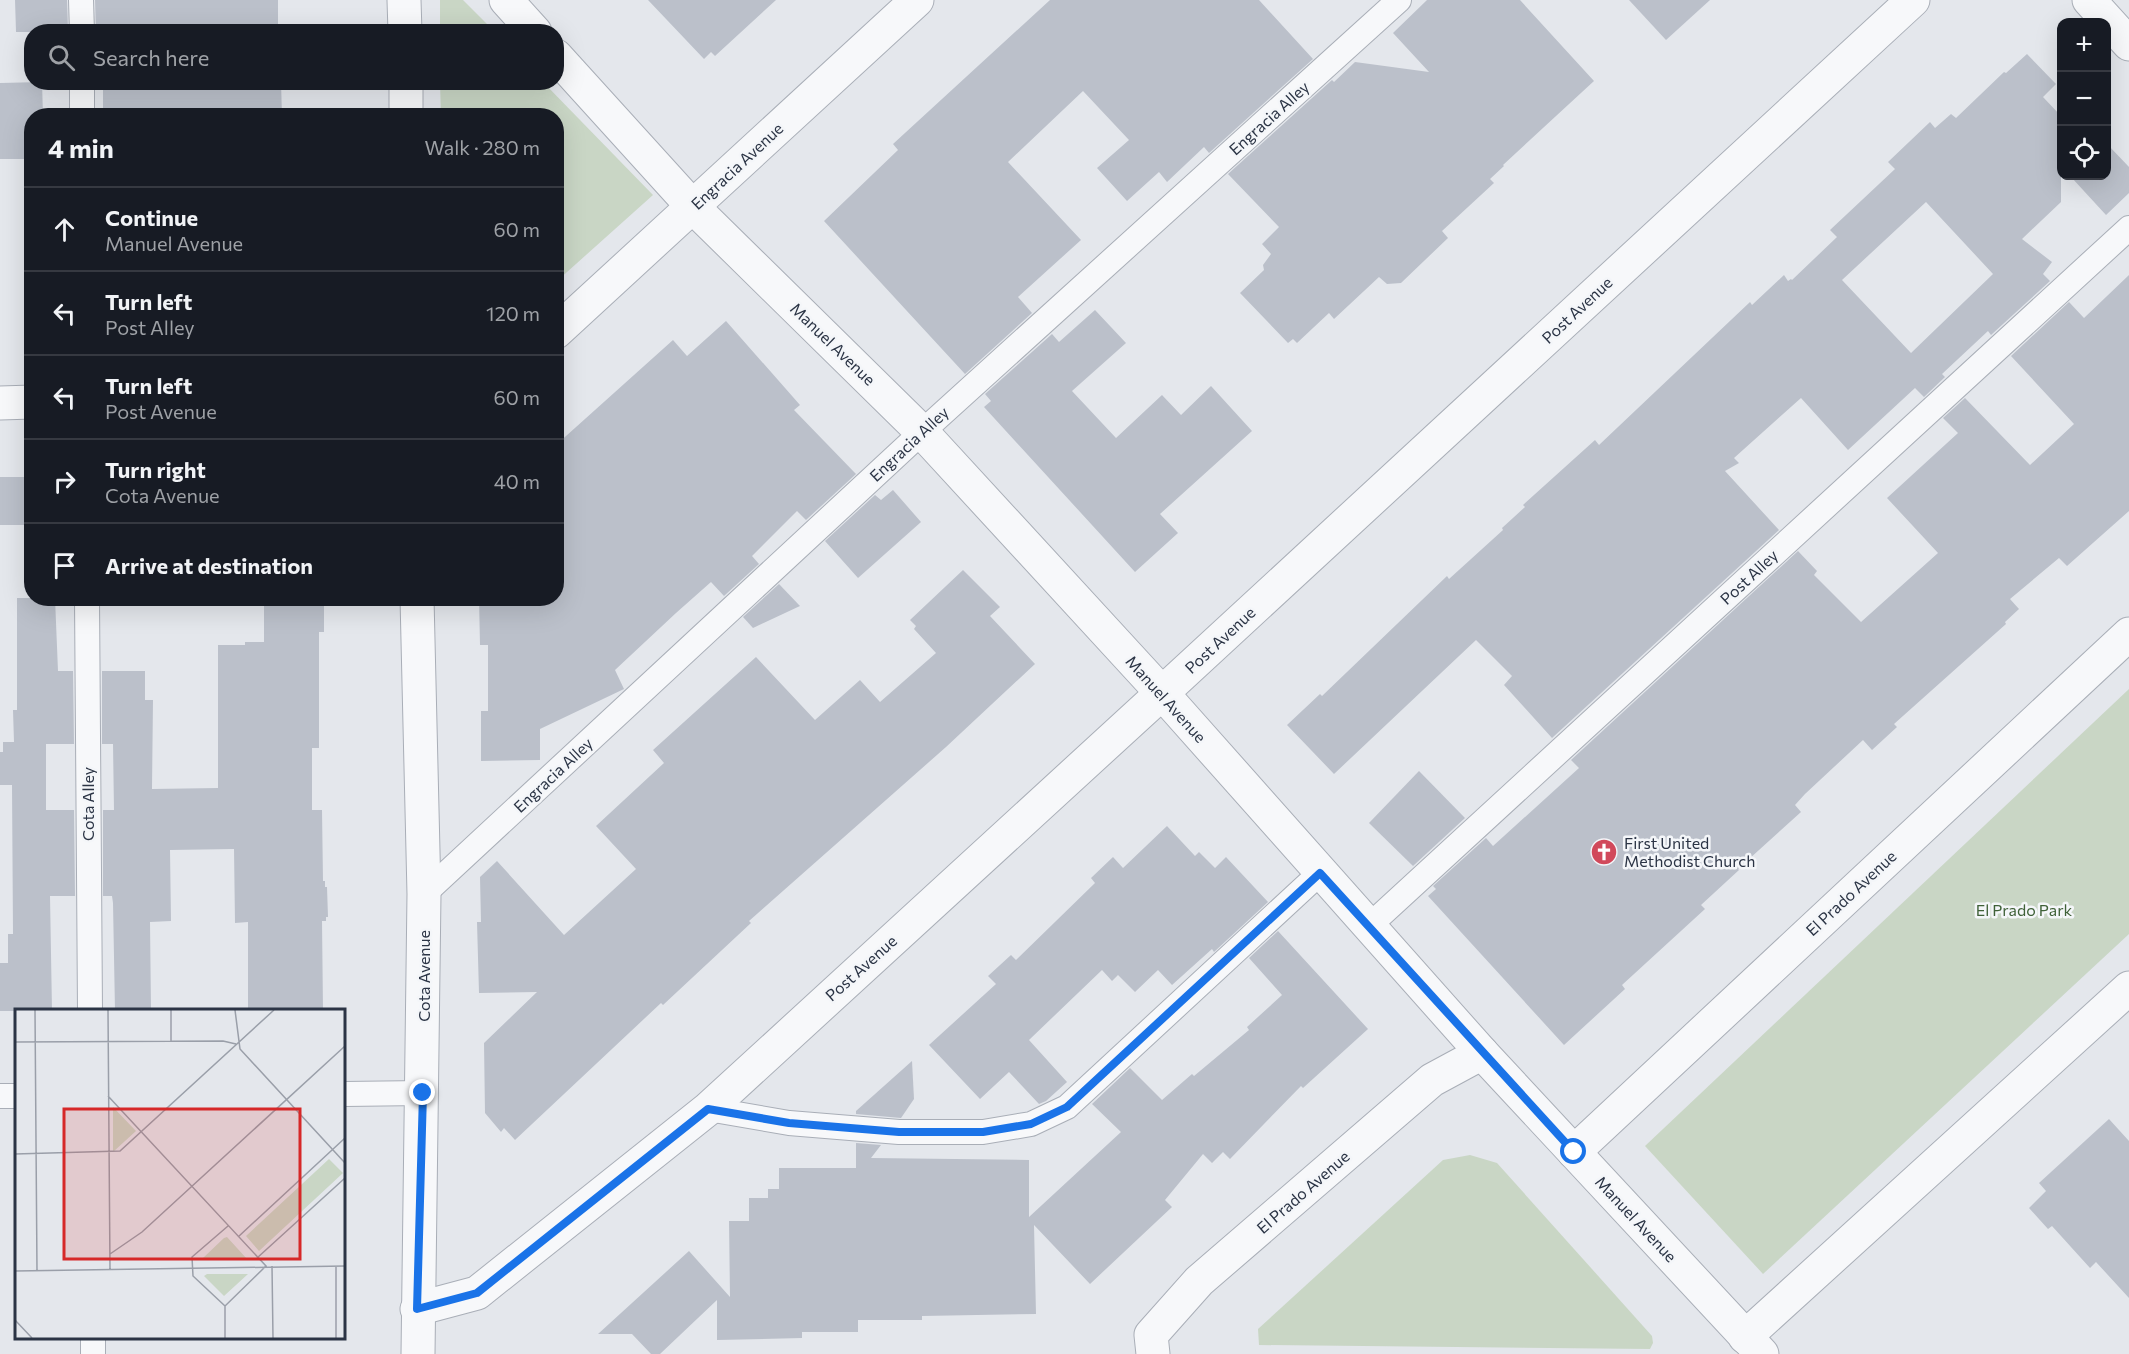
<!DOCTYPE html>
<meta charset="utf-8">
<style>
body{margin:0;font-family:Commissioner,sans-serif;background:#242831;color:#f1f3f6}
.controls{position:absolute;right:18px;top:18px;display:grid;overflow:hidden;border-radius:12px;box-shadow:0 6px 24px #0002}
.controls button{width:54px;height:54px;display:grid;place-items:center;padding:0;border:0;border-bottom:2px solid #363941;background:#171b24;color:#f1f3f6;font:30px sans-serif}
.stop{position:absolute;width:18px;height:18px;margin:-14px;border:4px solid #1a73e8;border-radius:50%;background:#fff}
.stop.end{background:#1a73e8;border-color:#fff;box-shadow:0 2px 6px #0008}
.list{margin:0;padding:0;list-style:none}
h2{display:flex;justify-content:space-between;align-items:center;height:78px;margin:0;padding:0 24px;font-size:26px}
h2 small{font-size:20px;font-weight:400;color:#9ea1a6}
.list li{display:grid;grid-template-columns:39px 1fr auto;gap:18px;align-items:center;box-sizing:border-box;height:84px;padding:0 24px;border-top:2px solid #363941}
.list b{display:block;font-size:22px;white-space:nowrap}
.list p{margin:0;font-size:20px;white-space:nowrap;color:#9ea1a6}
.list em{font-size:20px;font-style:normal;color:#9ea1a6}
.icon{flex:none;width:33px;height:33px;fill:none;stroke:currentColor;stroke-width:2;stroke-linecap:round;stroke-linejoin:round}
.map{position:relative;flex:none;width:2129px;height:1354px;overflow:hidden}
.search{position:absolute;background:#171b24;box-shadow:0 6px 24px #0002;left:24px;top:24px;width:540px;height:66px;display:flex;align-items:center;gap:15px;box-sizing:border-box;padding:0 21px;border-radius:24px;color:#9ea1a6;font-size:22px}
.panel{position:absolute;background:#171b24;box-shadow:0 6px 24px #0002;left:24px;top:108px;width:540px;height:498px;border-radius:24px}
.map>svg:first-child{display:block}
.green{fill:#c9d6c5}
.building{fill:#bbc0ca;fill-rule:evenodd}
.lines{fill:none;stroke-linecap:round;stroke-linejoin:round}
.service-casing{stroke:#a9aeb7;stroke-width:26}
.minor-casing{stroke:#a9aeb7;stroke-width:35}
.tertiary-casing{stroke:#a9aeb7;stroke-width:35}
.service{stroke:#f7f8fa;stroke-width:24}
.minor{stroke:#f7f8fa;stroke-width:33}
.tertiary{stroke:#f7f8fa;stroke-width:33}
.route{stroke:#1a73e8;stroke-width:8}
.labels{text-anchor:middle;stroke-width:5;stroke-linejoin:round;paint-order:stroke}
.street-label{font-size:16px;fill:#2b3445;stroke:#f4f6f9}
.poi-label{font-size:16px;fill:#2b3445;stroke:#f4f6f9;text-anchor:start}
.park-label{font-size:16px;fill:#3f6138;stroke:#f4f6f9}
.inset-road{fill:none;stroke:#9a9fa9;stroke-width:1.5}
.view{fill:#d62828;fill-opacity:0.15;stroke:#d62828;stroke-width:3}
.inset-edge{fill:none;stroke:#2b3445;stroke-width:3}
</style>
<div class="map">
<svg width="2129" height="1354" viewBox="0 0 2129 1354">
<rect width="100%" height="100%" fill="#e4e7ec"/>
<g class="green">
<path d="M 440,0 L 463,0 L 494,31 L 440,31 Z"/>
<path d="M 440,83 L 544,83 L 653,195 L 557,281 L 556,116 L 441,115 Z"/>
<path d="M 2129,689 L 2129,934 L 1763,1274 L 1645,1146 Z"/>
<path d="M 1470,1155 L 1497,1163 L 1652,1336 L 1653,1343 L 1650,1349 L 1259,1345 L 1258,1329 L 1443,1160 Z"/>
</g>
<g class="building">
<path d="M 15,0 L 67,0 L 68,32 L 16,32 Z"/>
<path d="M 95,0 L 278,0 L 278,32 L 96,32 Z"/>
<path d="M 648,0 L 776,0 L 715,56 L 711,52 L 704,59 Z"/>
<path d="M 1050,0 L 1259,0 L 1313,59 L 1209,153 L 1204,147 L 1167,182 L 1159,172 L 1127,201 L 1097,168 L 1129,140 L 1083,91 L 1008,162 L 1081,240 L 1018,297 L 1032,313 L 965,374 L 824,221 L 898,150 L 893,144 Z"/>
<path d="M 1427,0 L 1520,0 L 1594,81 L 1503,165 L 1504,166 L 1490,179 L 1494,183 L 1442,231 L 1448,238 L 1401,283 L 1387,284 L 1379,277 L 1334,319 L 1329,313 L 1297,343 L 1293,339 L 1288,343 L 1240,293 L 1264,270 L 1263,265 L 1271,254 L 1262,244 L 1279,227 L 1228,174 L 1332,80 L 1334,82 L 1355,62 L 1429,72 L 1393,33 Z"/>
<path d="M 1629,0 L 1710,0 L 1666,40 Z"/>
<path d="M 2027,54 L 2056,84 L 2043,97 L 2061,116 L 2061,202 L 2022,239 L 2052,262 L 2043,274 L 2050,281 L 1991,335 L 1988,331 L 1942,374 L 1945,377 L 1924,397 L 1915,388 L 1848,450 L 1801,398 L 1734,458 L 1739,463 L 1725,471 L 1779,530 L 1552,738 L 1504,685 L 1512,676 L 1476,640 L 1334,774 L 1287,725 L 1320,694 L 1322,696 L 1447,576 L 1449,579 L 1503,530 L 1502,528 L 1525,507 L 1523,505 L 1595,440 L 1599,445 L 1750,302 L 1752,305 L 1784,275 L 1788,281 L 1791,279 L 1792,280 L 1837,237 L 1830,230 L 1895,169 L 1888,162 L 1930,122 L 1935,128 L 1951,114 L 1956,118 L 2004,72 L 2006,73 ZM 1926,202 L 1993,274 L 1911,353 L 1842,280 Z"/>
<path d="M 42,82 L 43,116 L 32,116 L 32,159 L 0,159 L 0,83 Z"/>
<path d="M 103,82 L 281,82 L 282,116 L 103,116 Z"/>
<path d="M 2108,145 L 2129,167 L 2129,193 L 2106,215 L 2072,178 L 2075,176 L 2106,176 Z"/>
<path d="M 2129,275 L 2129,511 L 2067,566 L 2059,558 L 2010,599 L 2019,609 L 2005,622 L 2006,624 L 1894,724 L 1897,727 L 1872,750 L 1863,740 L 1805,794 L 1795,805 L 1801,812 L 1738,869 L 1739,870 L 1701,905 L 1705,909 L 1622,985 L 1625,989 L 1564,1045 L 1428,896 L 1436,889 L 1433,886 L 1486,838 L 1493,846 L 1579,768 L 1571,760 L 1798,551 L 1817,571 L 1814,575 L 1861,622 L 1938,553 L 1887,498 L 1958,433 L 1943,418 L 1965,398 L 2030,465 L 2074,424 L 2011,356 L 2069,302 L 2084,318 Z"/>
<path d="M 1095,310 L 1126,343 L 1072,391 L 1116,438 L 1162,395 L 1181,415 L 1211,386 L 1252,431 L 1160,514 L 1178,533 L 1135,572 L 984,407 L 991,401 L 985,394 L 1052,334 L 1059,342 Z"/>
<path d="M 726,321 L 800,405 L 794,410 L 856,474 L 806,520 L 797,511 L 752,556 L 759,564 L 724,596 L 711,582 L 676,613 L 615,670 L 624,689 L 540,729 L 540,760 L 481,761 L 481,711 L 488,711 L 488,645 L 480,645 L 479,598 L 556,598 L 556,445 L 673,340 L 687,356 Z"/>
<rect x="0" y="477" width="32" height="48"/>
<path d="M 893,490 L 921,522 L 858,578 L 825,541 L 875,495 L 881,500 Z"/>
<path d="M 963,570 L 1000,607 L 990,616 L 1035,664 L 946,747 L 749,921 L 751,923 L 663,1005 L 661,1003 L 515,1140 L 504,1128 L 501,1132 L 485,1113 L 484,1043 L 537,992 L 479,993 L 477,922 L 481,922 L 480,877 L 497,861 L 564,935 L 636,869 L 596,826 L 664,763 L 653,750 L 756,657 L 815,720 L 860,680 L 880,702 L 936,653 L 914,629 L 916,626 L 910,620 Z"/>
<path d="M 779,584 L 800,606 L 753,628 L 743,617 Z"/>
<path d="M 17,598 L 55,598 L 58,671 L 73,671 L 74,744 L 46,744 L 46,810 L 74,810 L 75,896 L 50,896 L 52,1011 L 0,1011 L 0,963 L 8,963 L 8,934 L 13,934 L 12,785 L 0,785 L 0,752 L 3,752 L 3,742 L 14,742 L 13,710 L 17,710 Z"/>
<path d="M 264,598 L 324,598 L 324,632 L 319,632 L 319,748 L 312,748 L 312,810 L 322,810 L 323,881 L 325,881 L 325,887 L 327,887 L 328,917 L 326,917 L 326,921 L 322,921 L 323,1011 L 248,1011 L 248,922 L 235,923 L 234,849 L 170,850 L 171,921 L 150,922 L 151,1011 L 115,1011 L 113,903 L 112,896 L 103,896 L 103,810 L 114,810 L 113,744 L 102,744 L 102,671 L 145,671 L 145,700 L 153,700 L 152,789 L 218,788 L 218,645 L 245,645 L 245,642 L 264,642 Z"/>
<path d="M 1419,771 L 1465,818 L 1413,866 L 1369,823 Z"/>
<path d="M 1167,826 L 1195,856 L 1199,852 L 1215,868 L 1226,857 L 1268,902 L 1214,952 L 1212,949 L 1172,985 L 1158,970 L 1135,992 L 1118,975 L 1112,981 L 1102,970 L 1029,1040 L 1067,1082 L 1046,1101 L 1039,1104 L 1009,1072 L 980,1099 L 929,1045 L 996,984 L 988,976 L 1011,955 L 1016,960 L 1095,883 L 1091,878 L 1113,857 L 1123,868 Z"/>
<path d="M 1278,931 L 1368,1029 L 1303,1088 L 1301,1086 L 1230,1159 L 1223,1152 L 1212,1163 L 1203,1154 L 1165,1200 L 1172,1207 L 1090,1284 L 1034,1225 L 1036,1314 L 922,1316 L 922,1320 L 858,1320 L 858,1332 L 802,1332 L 802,1338 L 717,1340 L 717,1300 L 660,1354 L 651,1354 L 632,1334 L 598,1334 L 689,1251 L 730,1297 L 729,1221 L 749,1221 L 749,1198 L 768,1198 L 768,1189 L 779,1189 L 779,1168 L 856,1168 L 856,1143 L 881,1145 L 871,1158 L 1029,1160 L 1029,1217 L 1121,1132 L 1092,1104 L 1130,1068 L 1162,1100 L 1192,1074 L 1194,1076 L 1249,1030 L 1247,1027 L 1282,995 L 1249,958 Z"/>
<path d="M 912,1061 L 914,1099 L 901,1118 L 856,1114 L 856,1111 Z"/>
<path d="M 2109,1119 L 2129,1141 L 2129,1298 L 2096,1262 L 2090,1268 L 2052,1226 L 2048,1229 L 2029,1208 L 2046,1191 L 2039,1183 Z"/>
</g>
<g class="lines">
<defs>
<g id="service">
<path d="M 81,0 L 82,32"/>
<path d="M 82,82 L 82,116"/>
<path d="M 87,598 L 90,1010"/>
<path d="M 424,894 L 922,432 L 1399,0"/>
<path d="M 1369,926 L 2129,228"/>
<path d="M 344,1094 L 423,1093"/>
<path d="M 0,1096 L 16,1096"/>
<path d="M 708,1109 L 789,1123 L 899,1132 L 983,1132 L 1031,1124 L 1067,1107 L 1320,873"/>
<path d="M 93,1338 L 93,1354"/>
</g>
<g id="minor">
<path d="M 404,0 L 405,32"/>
<path d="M 506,0 L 535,32"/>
<path d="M 556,56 L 693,207 L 922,432 L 1162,693 L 1482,1053"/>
<path d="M 406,82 L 406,116"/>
<path d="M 556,332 L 917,0"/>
<path d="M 0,403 L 32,402"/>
<path d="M 417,598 L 424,894 L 418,1354"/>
<path d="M 417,1309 L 477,1293 L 708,1109 L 1162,693 L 1913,0"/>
</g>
<g id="tertiary">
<path d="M 2089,0 L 2129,44"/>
<path d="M 1574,1152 L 2129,634"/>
<path d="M 1745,1337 L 2129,988"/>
<path d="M 1153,1354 L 1151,1335 L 1199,1281 L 1432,1080 L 1482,1053 L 1762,1354"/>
</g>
</defs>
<use href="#service" class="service-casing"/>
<use href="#minor" class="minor-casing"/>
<use href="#tertiary" class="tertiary-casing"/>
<use href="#service" class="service"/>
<use href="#minor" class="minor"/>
<use href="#tertiary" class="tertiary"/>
</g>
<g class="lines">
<path class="route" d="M 423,1093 L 417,1309 L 477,1293 L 708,1109 L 789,1123 L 899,1132 L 983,1132 L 1031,1124 L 1067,1107 L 1320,873 L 1574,1152"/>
</g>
<defs>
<symbol id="church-disc" viewBox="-11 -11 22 22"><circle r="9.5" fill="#d1495b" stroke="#f4f6f9"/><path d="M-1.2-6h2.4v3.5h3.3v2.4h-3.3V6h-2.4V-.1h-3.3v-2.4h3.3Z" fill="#fff"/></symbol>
</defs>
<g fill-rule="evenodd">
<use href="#church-disc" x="1589" y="837" width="30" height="30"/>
</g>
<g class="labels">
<g class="street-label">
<text transform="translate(1269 118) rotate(-42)" y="6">Engracia Alley</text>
<text transform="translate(737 166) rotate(-43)" y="6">Engracia Avenue</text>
<text transform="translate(1577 310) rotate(-43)" y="6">Post Avenue</text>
<text transform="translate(833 344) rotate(44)" y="6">Manuel Avenue</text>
<text transform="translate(909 444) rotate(-43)" y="6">Engracia Alley</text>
<text transform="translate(1749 577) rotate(-43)" y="6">Post Alley</text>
<text transform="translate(1220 640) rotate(-43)" y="6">Post Avenue</text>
<text transform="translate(1166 699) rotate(48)" y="6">Manuel Avenue</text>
<text transform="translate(553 775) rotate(-43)" y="6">Engracia Alley</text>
<text transform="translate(88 804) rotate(-90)" y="6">Cota Alley</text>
<text transform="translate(1851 893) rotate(-43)" y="6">El Prado Avenue</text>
<text transform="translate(861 968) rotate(-42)" y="6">Post Avenue</text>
<text transform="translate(424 976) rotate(-90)" y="6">Cota Avenue</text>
<text transform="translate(1303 1192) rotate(-41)" y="6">El Prado Avenue</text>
<text transform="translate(1636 1219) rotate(47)" y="6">Manuel Avenue</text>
</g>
<g class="poi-label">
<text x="1624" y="849">First United<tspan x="1624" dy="18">Methodist Church</tspan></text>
</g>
<g class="park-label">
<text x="2024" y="916">El Prado Park</text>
</g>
</g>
<g transform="translate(15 1009)">
<rect width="330" height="330" fill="#e4e7ec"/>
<path d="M 98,98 L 121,122 L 98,143 ZM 314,150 L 328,164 L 244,242 L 231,227 ZM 212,228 L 232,250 L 188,249 L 209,229 ZM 192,265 L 233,265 L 209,287 L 189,267 Z" fill="#c9d6c5"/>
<path class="inset-road" d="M 20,1 L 22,262M 93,1 L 95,260M 220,1 L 225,40 L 330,154M 156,32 L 156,1M 0,33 L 208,32 L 221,35M 93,87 L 251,257 L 210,297 L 210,329M 0,145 L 105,142 L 259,1M 223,228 L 330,129M 95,245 L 127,223 L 330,37M 242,249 L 330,169M 257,257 L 258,329M 321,257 L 321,329M 0,262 L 330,257M 210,297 L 178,267 L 177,248 L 213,217M 0,311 L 17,329"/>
<path class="view" d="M 49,100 L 285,100 L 285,250 L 49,250 Z"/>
<rect width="330" height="330" class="inset-edge"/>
</g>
</svg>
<div class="controls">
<button>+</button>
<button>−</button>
<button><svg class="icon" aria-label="locate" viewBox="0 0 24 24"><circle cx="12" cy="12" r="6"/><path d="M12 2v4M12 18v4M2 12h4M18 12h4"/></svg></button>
</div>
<div class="stop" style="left:1574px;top:1152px"></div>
<div class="stop end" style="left:423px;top:1093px"></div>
<div class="search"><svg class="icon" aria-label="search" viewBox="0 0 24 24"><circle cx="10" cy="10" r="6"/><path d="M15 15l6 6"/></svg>Search here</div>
<section class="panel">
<h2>4 min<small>Walk · 280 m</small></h2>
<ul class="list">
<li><svg class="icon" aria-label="ahead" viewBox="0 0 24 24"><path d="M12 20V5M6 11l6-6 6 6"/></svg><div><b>Continue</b><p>Manuel Avenue</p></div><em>60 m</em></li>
<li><svg class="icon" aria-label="left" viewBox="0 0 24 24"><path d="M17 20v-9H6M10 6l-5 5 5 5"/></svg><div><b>Turn left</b><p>Post Alley</p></div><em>120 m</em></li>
<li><svg class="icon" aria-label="left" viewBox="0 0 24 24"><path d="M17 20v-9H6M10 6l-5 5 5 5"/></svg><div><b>Turn left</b><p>Post Avenue</p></div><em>60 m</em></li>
<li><svg class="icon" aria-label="right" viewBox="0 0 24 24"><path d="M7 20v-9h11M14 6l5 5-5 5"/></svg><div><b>Turn right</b><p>Cota Avenue</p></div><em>40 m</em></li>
<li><svg class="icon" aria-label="arrive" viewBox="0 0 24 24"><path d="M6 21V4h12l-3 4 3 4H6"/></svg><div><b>Arrive at destination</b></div></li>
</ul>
</section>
</div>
